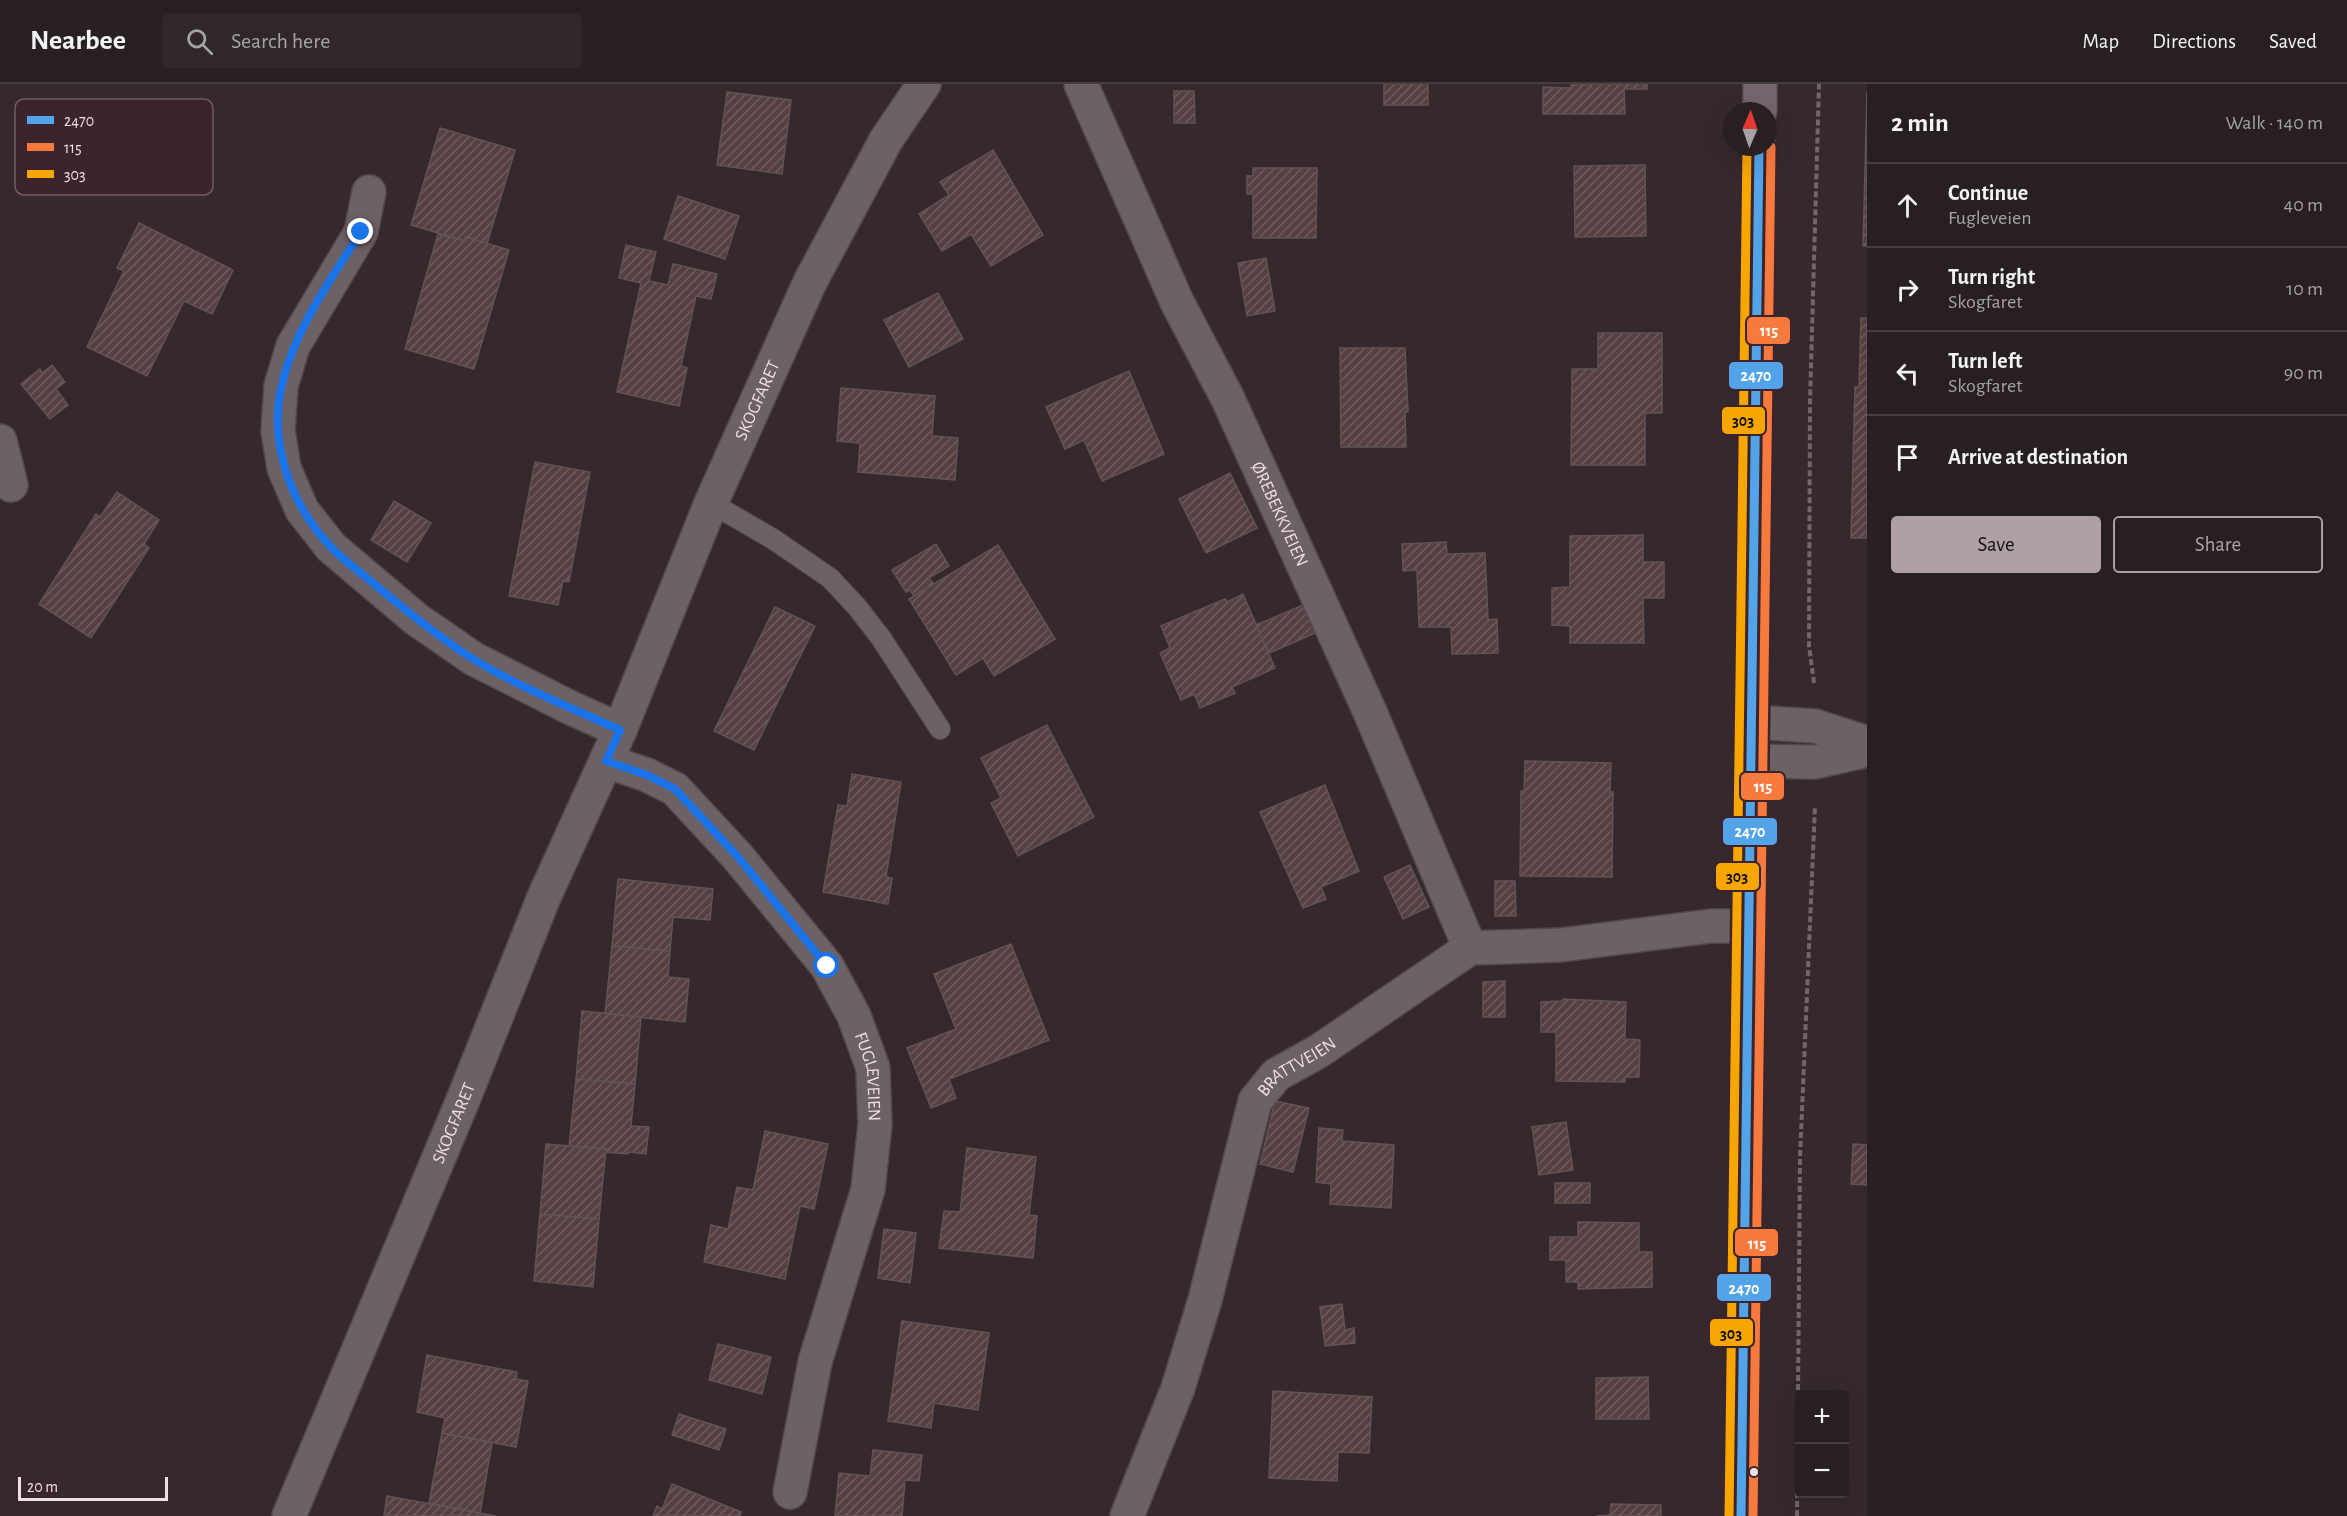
<!DOCTYPE html>
<meta charset="utf-8">
<style>
body{margin:0;font-family:"Alegreya Sans",sans-serif;background:#30272a;color:#f1f3f6}
.controls{position:absolute;right:18px;bottom:18px;display:grid;overflow:hidden;border-radius:6px;box-shadow:0 6px 24px #0002}
.controls button{width:54px;height:54px;display:grid;place-items:center;padding:0;border:0;border-bottom:2px solid #443d40;background:#281f22;color:#f1f3f6;font:30px sans-serif}
.compass{position:absolute;left:1723px;top:18px;width:54px;height:54px;border-radius:50%;background:#281f22;box-shadow:0 6px 24px #0002;rotate:2deg}
.scale{position:absolute;left:18px;bottom:15px;width:150px;box-sizing:border-box;padding-left:6px;border:3px solid #f0e0e4;border-top:0;font-size:16px;line-height:21px;white-space:nowrap;color:#f0e0e4;-webkit-text-stroke:4px #3b242c;paint-order:stroke}
.stop{position:absolute;width:18px;height:18px;margin:-14px;border:4px solid #1a73e8;border-radius:50%;background:#fff}
.stop.end{background:#1a73e8;border-color:#fff;box-shadow:0 2px 6px #0008}
.list{margin:0;padding:0;list-style:none}
h2{display:flex;justify-content:space-between;align-items:center;height:78px;margin:0;padding:0 24px;font-size:26px}
h2 small{font-size:20px;font-weight:400;color:#a5a2a5}
.list li{display:grid;grid-template-columns:39px 1fr auto;gap:18px;align-items:center;box-sizing:border-box;height:84px;padding:0 24px;border-top:2px solid #443d40}
.list b{display:block;font-size:22px;white-space:nowrap}
.list p{margin:0;font-size:20px;white-space:nowrap;color:#a5a2a5}
.list em{font-size:20px;font-style:normal;color:#a5a2a5}
.actions{display:flex;gap:12px;padding:18px 24px}
.actions a{flex:1;padding:14px 0;border:2px solid #afa0a4;border-radius:6px;text-align:center;font-size:21px;color:#afa0a4}
.actions .main{background:#afa0a4;color:#111}
.icon{flex:none;width:33px;height:33px;fill:none;stroke:currentColor;stroke-width:2;stroke-linecap:round;stroke-linejoin:round}
.map{position:relative;flex:none;width:1867px;height:1432px;overflow:hidden}
header{display:flex;align-items:center;gap:36px;box-sizing:border-box;height:84px;padding:0 30px;background:#281f22;border-bottom:2px solid #443d40}
header strong{font-size:28px}
nav{display:flex;gap:33px;margin-inline-start:auto;font-size:21px}
.search{width:420px;height:54px;background:#30272a;display:flex;align-items:center;gap:15px;box-sizing:border-box;padding:0 21px;border-radius:6px;color:#a5a2a5;font-size:22px}
main{display:flex}
aside{flex:1;background:#281f22}
.map>svg:first-child{display:block}
.building{fill:url(#building-hatch);stroke:#5f5355;stroke-width:1.5}
.lines{fill:none;stroke-linecap:round;stroke-linejoin:round}
.lane-casing{stroke:#53484b;stroke-width:22}
.street-casing{stroke:#53484b;stroke-width:36}
.primary-casing{stroke:#53484b;stroke-width:36}
.path{stroke:#71676a;stroke-width:4;stroke-dasharray:6 3;stroke-linecap:butt}
.lane{stroke:#6c6164;stroke-width:20}
.street{stroke:#6c6164;stroke-width:33}
.primary{stroke:#74656e;stroke-width:33}
.bus-1-casing{stroke:#3b242c;stroke-width:14}
.bus-2-casing{stroke:#3b242c;stroke-width:14}
.bus-3-casing{stroke:#3b242c;stroke-width:14}
.bus-1{stroke:#53a3e8;stroke-width:9}
.bus-2{stroke:#f6793e;stroke-width:9}
.bus-3{stroke:#f7a600;stroke-width:9}
.route{stroke:#1a73e8;stroke-width:8}
.bus-dot{fill:#f0e0e4;stroke:#3b242c;stroke-width:2}
.labels{text-anchor:middle;stroke-width:4.5;stroke-linejoin:round;paint-order:stroke}
.street-label{font-size:18px;fill:#f0e0e4;stroke:#3b242c}
.key{fill:#3b242c;stroke:#715c63;stroke-width:1.5}
.key-label{font-size:16px;fill:#f0e0e4}
.line-badge{stroke:#3b242c;stroke-width:2}
.badge-label{font-size:16px;text-anchor:middle;font-weight:bold;fill:#fff}
.pale-badge-label{font-size:16px;text-anchor:middle;font-weight:bold;fill:#111}
</style>
<header>
<strong>Nearbee</strong>
<div class="search"><svg class="icon" aria-label="search" viewBox="0 0 24 24"><circle cx="10" cy="10" r="6"/><path d="M15 15l6 6"/></svg>Search here</div>
<nav><a>Map</a><a>Directions</a><a>Saved</a></nav>
</header>
<main>
<div class="map">
<svg width="1867" height="1432" viewBox="0 0 1867 1432">
<defs>
<pattern id="building-hatch" width="6" height="6" patternUnits="userSpaceOnUse" patternTransform="scale(1.5)"><rect width="6" height="6" fill="#563f40"/><path d="M-1 1l2-2M0 6l6-6M5 7l2-2" fill="none" stroke="#6f5a5b"/></pattern>
</defs>
<rect width="100%" height="100%" fill="#36292d"/>
<g class="building">
<rect x="1384" y="0" width="44" height="21"/>
<path d="M 1571,0 L 1647,0 L 1647,5 L 1624,5 L 1625,30 L 1543,30 L 1543,3 L 1571,4 Z"/>
<path d="M 1174,7 L 1194,7 L 1195,39 L 1174,39 Z"/>
<path d="M 727,8 L 791,16 L 782,90 L 717,81 Z"/>
<path d="M 1867,8 L 1867,162 L 1863,162 Z"/>
<path d="M 440,44 L 515,66 L 487,160 L 466,153 L 465,157 L 411,141 Z"/>
<path d="M 993,66 L 1043,151 L 991,182 L 971,150 L 942,167 L 919,130 L 949,111 L 940,98 Z"/>
<path d="M 1645,81 L 1646,152 L 1575,153 L 1574,82 Z"/>
<path d="M 1253,84 L 1317,84 L 1316,154 L 1253,154 L 1253,110 L 1247,110 L 1247,92 L 1253,92 Z"/>
<path d="M 678,112 L 739,132 L 725,175 L 664,155 Z"/>
<path d="M 139,139 L 233,186 L 212,230 L 184,217 L 147,292 L 87,263 L 124,187 L 117,184 Z"/>
<path d="M 438,150 L 465,157 L 466,153 L 509,166 L 474,285 L 405,265 Z"/>
<path d="M 626,161 L 656,168 L 649,197 L 668,201 L 673,180 L 717,190 L 711,215 L 696,212 L 681,282 L 687,284 L 679,322 L 617,308 L 641,199 L 619,194 Z"/>
<path d="M 1266,174 L 1275,227 L 1247,232 L 1238,179 Z"/>
<path d="M 938,209 L 963,255 L 909,283 L 884,236 Z"/>
<path d="M 1861,234 L 1867,234 L 1867,454 L 1851,454 L 1855,303 L 1859,303 Z"/>
<path d="M 1598,249 L 1662,249 L 1662,329 L 1645,329 L 1645,381 L 1571,381 L 1572,285 L 1598,285 Z"/>
<path d="M 1340,264 L 1405,264 L 1408,328 L 1405,328 L 1406,363 L 1341,363 Z"/>
<path d="M 52,281 L 65,298 L 56,305 L 68,321 L 50,335 L 21,300 L 40,285 L 42,289 Z"/>
<path d="M 1129,287 L 1164,370 L 1102,397 L 1084,356 L 1065,365 L 1046,323 Z"/>
<path d="M 841,304 L 935,312 L 932,352 L 958,354 L 955,396 L 858,388 L 860,359 L 837,357 Z"/>
<path d="M 535,378 L 590,388 L 569,498 L 563,497 L 558,521 L 509,512 Z"/>
<path d="M 1230,389 L 1257,444 L 1206,469 L 1179,415 Z"/>
<path d="M 117,408 L 159,436 L 144,460 L 149,464 L 91,554 L 39,520 L 96,430 L 100,433 Z"/>
<path d="M 394,417 L 431,439 L 407,478 L 371,456 Z"/>
<path d="M 1643,451 L 1643,478 L 1664,478 L 1664,514 L 1643,514 L 1644,559 L 1570,559 L 1570,542 L 1552,541 L 1552,504 L 1570,503 L 1570,452 Z"/>
<path d="M 1446,458 L 1447,470 L 1485,469 L 1488,536 L 1497,535 L 1498,569 L 1452,570 L 1451,543 L 1419,543 L 1417,486 L 1403,487 L 1402,460 Z"/>
<path d="M 936,460 L 949,482 L 929,494 L 934,500 L 914,512 L 910,506 L 906,508 L 892,486 Z"/>
<path d="M 998,461 L 1055,555 L 994,592 L 983,574 L 956,591 L 909,515 Z"/>
<path d="M 1243,510 L 1275,584 L 1232,603 L 1235,609 L 1200,624 L 1194,610 L 1181,616 L 1160,569 L 1170,564 L 1161,542 L 1225,515 L 1227,518 Z"/>
<path d="M 1303,521 L 1315,549 L 1269,569 L 1256,541 Z"/>
<path d="M 775,523 L 815,542 L 754,666 L 714,647 Z"/>
<path d="M 1047,641 L 1094,733 L 1018,772 L 991,719 L 1001,714 L 981,674 Z"/>
<path d="M 1525,677 L 1611,679 L 1610,708 L 1613,708 L 1612,793 L 1520,792 L 1521,707 L 1524,708 Z"/>
<path d="M 852,690 L 901,698 L 886,793 L 892,794 L 888,820 L 823,808 L 838,721 L 847,722 Z"/>
<path d="M 1325,701 L 1359,787 L 1321,803 L 1326,815 L 1303,824 L 1260,728 Z"/>
<path d="M 1410,781 L 1429,823 L 1403,835 L 1384,793 Z"/>
<path d="M 618,795 L 713,805 L 710,836 L 673,833 L 670,867 L 612,862 Z"/>
<path d="M 1495,797 L 1515,797 L 1516,832 L 1495,832 Z"/>
<path d="M 1011,860 L 1049,956 L 949,995 L 956,1014 L 931,1024 L 907,964 L 956,945 L 934,890 Z"/>
<path d="M 612,862 L 670,867 L 668,893 L 689,895 L 685,938 L 605,930 Z"/>
<path d="M 1505,897 L 1505,933 L 1483,933 L 1483,898 Z"/>
<path d="M 1563,915 L 1626,918 L 1625,955 L 1640,956 L 1639,993 L 1625,993 L 1625,998 L 1556,997 L 1556,948 L 1541,948 L 1541,918 L 1563,917 Z"/>
<path d="M 582,927 L 641,933 L 635,1000 L 576,995 Z"/>
<path d="M 576,995 L 635,1000 L 631,1042 L 649,1043 L 646,1070 L 628,1068 L 628,1070 L 605,1068 L 606,1065 L 569,1062 Z"/>
<path d="M 1275,1017 L 1309,1024 L 1293,1088 L 1260,1080 Z"/>
<path d="M 1566,1038 L 1573,1086 L 1539,1091 L 1532,1043 Z"/>
<path d="M 1319,1044 L 1343,1046 L 1342,1057 L 1394,1061 L 1391,1124 L 1330,1120 L 1331,1100 L 1316,1098 Z"/>
<path d="M 765,1047 L 828,1060 L 814,1125 L 800,1122 L 785,1195 L 704,1178 L 711,1141 L 728,1145 L 737,1103 L 753,1106 Z"/>
<path d="M 546,1060 L 606,1065 L 599,1135 L 540,1130 Z"/>
<path d="M 1853,1060 L 1867,1061 L 1867,1101 L 1851,1100 Z"/>
<path d="M 967,1064 L 1036,1073 L 1029,1131 L 1037,1132 L 1033,1174 L 939,1164 L 944,1127 L 960,1128 Z"/>
<rect x="1555" y="1099" width="35" height="20"/>
<path d="M 540,1130 L 599,1135 L 593,1203 L 534,1197 Z"/>
<path d="M 1578,1138 L 1639,1139 L 1639,1168 L 1652,1168 L 1652,1203 L 1578,1205 L 1578,1198 L 1566,1198 L 1566,1176 L 1550,1176 L 1550,1153 L 1578,1153 Z"/>
<path d="M 884,1145 L 916,1149 L 910,1199 L 878,1194 Z"/>
<path d="M 1342,1220 L 1345,1246 L 1354,1244 L 1355,1259 L 1325,1262 L 1320,1223 Z"/>
<path d="M 902,1237 L 989,1249 L 978,1326 L 934,1319 L 931,1344 L 888,1337 Z"/>
<path d="M 718,1260 L 771,1273 L 762,1310 L 709,1296 Z"/>
<path d="M 427,1271 L 517,1288 L 516,1295 L 528,1297 L 516,1363 L 442,1349 L 445,1334 L 417,1328 Z"/>
<path d="M 1648,1293 L 1649,1335 L 1596,1335 L 1596,1294 Z"/>
<path d="M 1273,1307 L 1372,1313 L 1369,1369 L 1338,1368 L 1337,1397 L 1269,1394 Z"/>
<path d="M 679,1330 L 726,1345 L 719,1366 L 672,1351 Z"/>
<path d="M 442,1349 L 492,1359 L 480,1429 L 429,1419 Z"/>
<path d="M 873,1366 L 922,1371 L 919,1397 L 905,1396 L 902,1432 L 835,1432 L 839,1389 L 870,1392 Z"/>
<path d="M 672,1400 L 741,1428 L 740,1432 L 653,1432 L 657,1422 L 662,1425 Z"/>
<path d="M 387,1412 L 480,1429 L 496,1432 L 384,1432 Z"/>
<path d="M 1611,1420 L 1661,1421 L 1661,1432 L 1596,1432 L 1610,1431 Z"/>
</g>
<g class="lines">
<defs>
<path id="lane" d="M 711,419 L 773,455 L 830,494 L 857,523 L 881,554 L 940,645"/>
<g id="street">
<path id="s1" d="M 1081,0 L 1177,218 L 1228,315 L 1370,628 L 1470,864"/>
<path d="M 369,108 L 361,148 L 293,262 L 281,302 L 278,347 L 284,384 L 302,426 L 331,463 L 416,535 L 474,575 L 571,624 L 620,646"/>
<path d="M 0,357 L 11,401"/>
<path d="M 1751,638 L 1815,642 L 1867,659"/>
<path id="s2" d="M 606,677 L 647,691 L 675,705 L 738,773 L 827,882 L 854,932 L 873,984 L 875,1040 L 868,1105 L 815,1278 L 790,1408"/>
<path d="M 1750,677 L 1815,678 L 1867,666"/>
<path id="s3" d="M 289,1432 L 463,1016 L 544,813 L 620,646 L 711,419 L 810,198 L 886,56 L 924,0"/>
<path id="s4" d="M 1127,1432 L 1178,1304 L 1205,1216 L 1255,1017 L 1276,991 L 1319,967 L 1470,864 L 1561,861 L 1711,842 L 1749,842"/>
</g>
<g id="primary">
<path d="M 1760,27 L 1760,0"/>
<path d="M 1741,1432 L 1759,63"/>
</g>
</defs>
<use href="#lane" class="lane-casing"/>
<use href="#street" class="street-casing"/>
<use href="#primary" class="primary-casing"/>
<g class="path">
<path d="M 1814,599 L 1809,562 L 1810,318 L 1819,0"/>
<path d="M 1797,1432 L 1800,1074 L 1815,722"/>
</g>
<use href="#lane" class="lane"/>
<use href="#street" class="street"/>
<use href="#primary" class="primary"/>
<defs>
<path id="bus-1" d="M 1741,1432 L 1759,63"/>
<path id="bus-2" d="M 1753,1432 L 1771,63"/>
<path id="bus-3" d="M 1729,1432 L 1747,63"/>
</defs>
<use href="#bus-1" class="bus-1-casing"/>
<use href="#bus-2" class="bus-2-casing"/>
<use href="#bus-3" class="bus-3-casing"/>
<use href="#bus-1" class="bus-1"/>
<use href="#bus-2" class="bus-2"/>
<use href="#bus-3" class="bus-3"/>
</g>
<g class="lines">
<path class="route" d="M 361,148 C 331,195 295,245 282,300 C 268,358 290,420 331,463 C 345,478 363,490 379,504 C 409,529 440,554 473,575 C 519,603 571,624 620,646 L 606,677 L 647,691 L 675,705 L 738,773 L 827,882"/>
</g>
<circle class="bus-dot" cx="1754" cy="1388" r="5"/>
<g class="labels">
<g class="street-label">
<text dy="6" stroke="none"><textPath href="#s3" startOffset="1210">SKOGFARET</textPath></text>
<text dy="6" stroke="none"><textPath href="#s1" startOffset="474">ØREBEKKVEIEN</textPath></text>
<text dy="6" stroke="none"><textPath href="#s4" startOffset="490">BRATTVEIEN</textPath></text>
<text dy="6" stroke="none"><textPath href="#s2" startOffset="428">FUGLEVEIEN</textPath></text>
<text dy="6" stroke="none"><textPath href="#s3" startOffset="426">SKOGFARET</textPath></text>
</g>
</g>
<rect x="15" y="15" width="198" height="96" rx="9" class="key"/>
<rect x="27" y="32" width="27" height="8" fill="#53a3e8"/>
<rect x="27" y="59" width="27" height="8" fill="#f6793e"/>
<rect x="27" y="86" width="27" height="8" fill="#f7a600"/>
<g class="key-label">
<text x="64" y="42">2470</text>
<text x="64" y="69">115</text>
<text x="64" y="96">303</text>
</g>
<g class="line-badge">
<rect x="1746" y="232" width="45" height="29" rx="6" fill="#f6793e"/>
<rect x="1728" y="277" width="56" height="29" rx="6" fill="#53a3e8"/>
<rect x="1721" y="322" width="45" height="29" rx="6" fill="#f7a600"/>
<rect x="1740" y="688" width="45" height="29" rx="6" fill="#f6793e"/>
<rect x="1722" y="733" width="56" height="29" rx="6" fill="#53a3e8"/>
<rect x="1715" y="778" width="45" height="29" rx="6" fill="#f7a600"/>
<rect x="1734" y="1144" width="45" height="29" rx="6" fill="#f6793e"/>
<rect x="1716" y="1189" width="56" height="29" rx="6" fill="#53a3e8"/>
<rect x="1709" y="1234" width="45" height="29" rx="6" fill="#f7a600"/>
</g>
<g class="badge-label">
<text x="1769" y="252">115</text>
<text x="1756" y="297">2470</text>
<text x="1763" y="708">115</text>
<text x="1750" y="753">2470</text>
<text x="1757" y="1165">115</text>
<text x="1744" y="1210">2470</text>
</g>
<g class="pale-badge-label">
<text x="1743" y="342">303</text>
<text x="1737" y="798">303</text>
<text x="1731" y="1255">303</text>
</g>
</svg>
<div class="controls">
<button>+</button>
<button>−</button>
</div>
<svg class="compass" viewBox="-18 -18 36 36"><path d="M0-13l5 13h-10z" fill="#e53935"/><path d="M0 13l5-13h-10z" fill="#a5a2a5"/></svg>
<div class="scale">20 m</div>
<div class="stop" style="left:827px;top:882px"></div>
<div class="stop end" style="left:361px;top:148px"></div>
</div>
<aside>
<h2>2 min<small>Walk · 140 m</small></h2>
<ul class="list">
<li><svg class="icon" aria-label="ahead" viewBox="0 0 24 24"><path d="M12 20V5M6 11l6-6 6 6"/></svg><div><b>Continue</b><p>Fugleveien</p></div><em>40 m</em></li>
<li><svg class="icon" aria-label="right" viewBox="0 0 24 24"><path d="M7 20v-9h11M14 6l5 5-5 5"/></svg><div><b>Turn right</b><p>Skogfaret</p></div><em>10 m</em></li>
<li><svg class="icon" aria-label="left" viewBox="0 0 24 24"><path d="M17 20v-9H6M10 6l-5 5 5 5"/></svg><div><b>Turn left</b><p>Skogfaret</p></div><em>90 m</em></li>
<li><svg class="icon" aria-label="arrive" viewBox="0 0 24 24"><path d="M6 21V4h12l-3 4 3 4H6"/></svg><div><b>Arrive at destination</b></div></li>
</ul>
<div class="actions"><a class="main">Save</a><a>Share</a></div>
</aside>
</main>
